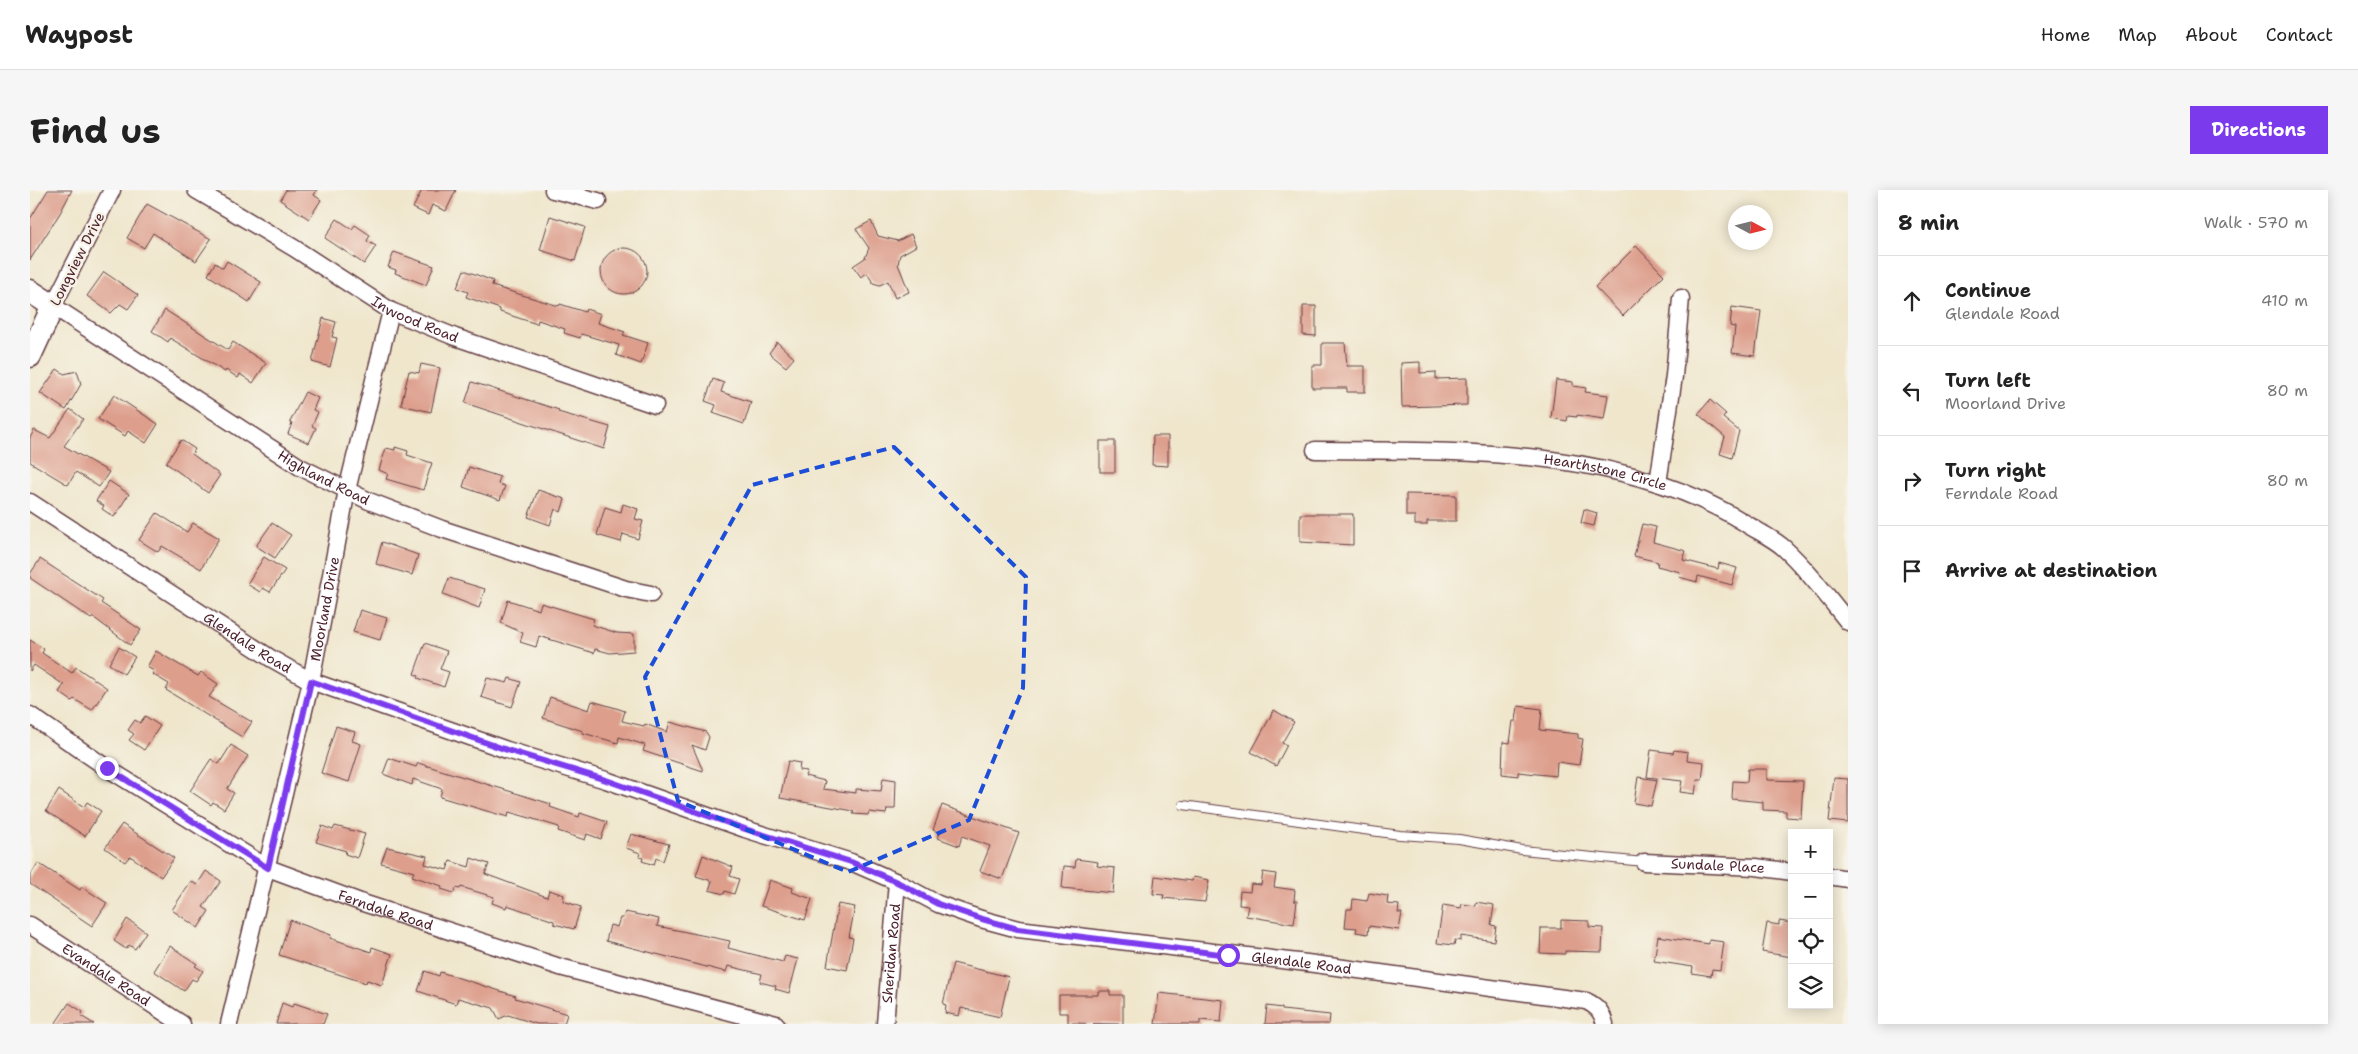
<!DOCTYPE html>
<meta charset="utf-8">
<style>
body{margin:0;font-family:"Shantell Sans",sans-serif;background:#f6f6f6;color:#222}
.controls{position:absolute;right:15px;bottom:15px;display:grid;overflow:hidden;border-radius:0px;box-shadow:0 2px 12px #0003}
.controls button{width:45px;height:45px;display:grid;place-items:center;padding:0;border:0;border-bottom:1px solid #e0e0e0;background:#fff;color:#222;font:25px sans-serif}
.compass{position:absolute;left:1698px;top:15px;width:45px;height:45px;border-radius:50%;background:#fff;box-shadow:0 2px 12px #0003;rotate:97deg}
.stop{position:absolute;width:15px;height:15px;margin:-11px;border:4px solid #7c3aed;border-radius:50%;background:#fff}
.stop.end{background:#7c3aed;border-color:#fff;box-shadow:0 1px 5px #0008}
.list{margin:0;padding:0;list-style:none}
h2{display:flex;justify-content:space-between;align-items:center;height:65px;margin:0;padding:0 20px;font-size:21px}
h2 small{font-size:16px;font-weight:400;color:#767676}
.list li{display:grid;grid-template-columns:32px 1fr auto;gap:15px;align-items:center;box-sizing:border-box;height:90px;padding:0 20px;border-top:1px solid #e0e0e0}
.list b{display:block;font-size:19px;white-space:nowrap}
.list p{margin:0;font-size:16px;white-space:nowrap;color:#767676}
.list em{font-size:16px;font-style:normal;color:#767676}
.icon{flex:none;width:28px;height:28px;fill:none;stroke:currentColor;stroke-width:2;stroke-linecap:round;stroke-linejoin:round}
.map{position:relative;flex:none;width:1818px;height:834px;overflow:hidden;border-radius:0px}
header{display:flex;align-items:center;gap:30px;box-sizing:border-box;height:70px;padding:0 25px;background:#fff;border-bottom:1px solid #e0e0e0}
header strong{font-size:24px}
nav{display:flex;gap:28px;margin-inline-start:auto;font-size:18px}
.intro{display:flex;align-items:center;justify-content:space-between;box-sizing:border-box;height:120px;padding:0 30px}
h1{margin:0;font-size:35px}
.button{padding:12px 22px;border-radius:0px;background:#7c3aed;color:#fff;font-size:18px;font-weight:700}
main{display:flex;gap:30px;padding:0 30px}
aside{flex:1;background:#fff;border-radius:0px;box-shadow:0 2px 12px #0003}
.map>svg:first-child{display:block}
.building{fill:#dd9e8c}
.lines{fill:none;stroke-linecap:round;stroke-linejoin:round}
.lane-casing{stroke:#633d43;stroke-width:10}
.street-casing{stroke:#633d43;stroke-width:19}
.secondary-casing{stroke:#633d43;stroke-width:25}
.lane{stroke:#fff;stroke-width:8}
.street{stroke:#fff;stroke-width:16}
.secondary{stroke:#fff;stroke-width:22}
.route{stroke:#7c3aed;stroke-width:6}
.marked{fill:none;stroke:#1d4ed8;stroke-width:4;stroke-dasharray:10 6;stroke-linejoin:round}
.labels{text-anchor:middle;stroke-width:5;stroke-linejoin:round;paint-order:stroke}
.street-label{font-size:14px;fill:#4a1f2b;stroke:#f7f3e8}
</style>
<header>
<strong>Waypost</strong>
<nav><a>Home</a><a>Map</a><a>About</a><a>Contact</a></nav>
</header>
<div class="intro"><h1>Find us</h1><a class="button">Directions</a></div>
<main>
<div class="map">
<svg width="1818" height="834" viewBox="0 0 1818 834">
<rect width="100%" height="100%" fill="#f7f3e8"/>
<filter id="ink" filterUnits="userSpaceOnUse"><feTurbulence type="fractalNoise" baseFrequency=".02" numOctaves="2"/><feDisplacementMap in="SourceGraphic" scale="10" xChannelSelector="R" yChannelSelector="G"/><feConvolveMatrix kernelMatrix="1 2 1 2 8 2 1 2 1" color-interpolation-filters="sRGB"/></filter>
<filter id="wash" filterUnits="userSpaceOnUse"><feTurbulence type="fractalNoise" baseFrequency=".0096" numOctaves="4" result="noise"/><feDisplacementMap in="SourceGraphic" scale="20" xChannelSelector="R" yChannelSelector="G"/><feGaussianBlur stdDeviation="1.12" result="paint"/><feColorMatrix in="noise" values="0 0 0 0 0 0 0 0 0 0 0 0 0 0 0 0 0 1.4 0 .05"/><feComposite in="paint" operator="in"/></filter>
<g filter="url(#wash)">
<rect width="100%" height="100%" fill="#efe6cc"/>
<g id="blocks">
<g class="building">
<path d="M 18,0 L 42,0 L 30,23 L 0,70 L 0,29 Z"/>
<path d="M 256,0 L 287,0 L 284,5 L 291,10 L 279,29 L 250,10 Z"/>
<path d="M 392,0 L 426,0 L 416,21 L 402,15 L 398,25 L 383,18 Z"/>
<path d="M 117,14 L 181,49 L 166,71 L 123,43 L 114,58 L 97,48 Z"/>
<path d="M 520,26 L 555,37 L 545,71 L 510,60 Z"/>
<path d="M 307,29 L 322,39 L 325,35 L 340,45 L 337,51 L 346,56 L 334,74 L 295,48 Z"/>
<path d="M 841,31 L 848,46 L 868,51 L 881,44 L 886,56 L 870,65 L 868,74 L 879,102 L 865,108 L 858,91 L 850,95 L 843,93 L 837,83 L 831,87 L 823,76 L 835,68 L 839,58 L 826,39 Z"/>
<path d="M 1606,56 L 1634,85 L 1593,126 L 1565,97 Z"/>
<circle cx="594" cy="81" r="23"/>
<path d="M 364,62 L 404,76 L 396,95 L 365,83 L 366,80 L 358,77 Z"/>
<path d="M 197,71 L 231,92 L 219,112 L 178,85 L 185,73 L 193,78 Z"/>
<path d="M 434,80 L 463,91 L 462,96 L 529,116 L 530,114 L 555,122 L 556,119 L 571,124 L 568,133 L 595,142 L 593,145 L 618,153 L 611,174 L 586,165 L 589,155 L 551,144 L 550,148 L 534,143 L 535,139 L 508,130 L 507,134 L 470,122 L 470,119 L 436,107 L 438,102 L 427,98 Z"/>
<path d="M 74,82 L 108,105 L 98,119 L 90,114 L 81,123 L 57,106 Z"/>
<path d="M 1273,116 L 1286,116 L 1286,146 L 1273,145 Z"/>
<path d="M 1702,117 L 1731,121 L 1725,166 L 1702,163 L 1705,137 L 1700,136 Z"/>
<path d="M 135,120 L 198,160 L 203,152 L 236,173 L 223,193 L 210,184 L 208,188 L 196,180 L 195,182 L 140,148 L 138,152 L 122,141 Z"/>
<path d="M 293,128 L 306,132 L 302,147 L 307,148 L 300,177 L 282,172 Z"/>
<path d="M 747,152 L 764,168 L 756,177 L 739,163 Z"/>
<path d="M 1292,153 L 1315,153 L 1317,176 L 1335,176 L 1335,202 L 1317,202 L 1317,198 L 1282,198 L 1282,175 L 1292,175 Z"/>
<path d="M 1390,172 L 1390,183 L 1406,182 L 1406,189 L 1437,188 L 1437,215 L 1372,217 L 1371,173 Z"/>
<path d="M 391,174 L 410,178 L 401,222 L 371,215 L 379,181 L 389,183 Z"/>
<path d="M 27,179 L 34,184 L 47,181 L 51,194 L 36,220 L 10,203 Z"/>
<path d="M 683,189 L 694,193 L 691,202 L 721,212 L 714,234 L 683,223 L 686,215 L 675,211 Z"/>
<path d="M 1526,190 L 1543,192 L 1543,196 L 1556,198 L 1555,202 L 1578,205 L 1574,229 L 1547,225 L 1547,227 L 1538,226 L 1537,231 L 1521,228 Z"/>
<path d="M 442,192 L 529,220 L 528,222 L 580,237 L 574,259 L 435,213 Z"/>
<path d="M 275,202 L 288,208 L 283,220 L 288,222 L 282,236 L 286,238 L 279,253 L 258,244 L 262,233 L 260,232 Z"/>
<path d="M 84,205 L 128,234 L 116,253 L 98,241 L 95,246 L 68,229 Z"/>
<path d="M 1680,210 L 1696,224 L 1693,228 L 1709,241 L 1702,268 L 1690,264 L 1695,247 L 1668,224 Z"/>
<path d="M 40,219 L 53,229 L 34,256 L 79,282 L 69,297 L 46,282 L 38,295 L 0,272 L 0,248 L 4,240 L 20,248 Z"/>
<path d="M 1123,246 L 1138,246 L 1138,276 L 1122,275 Z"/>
<path d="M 151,250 L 165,259 L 162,264 L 190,285 L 178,303 L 136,273 Z"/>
<rect x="1070" y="251" width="15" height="31"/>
<path d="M 365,257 L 378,261 L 377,265 L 402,273 L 393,300 L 356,289 L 358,284 L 349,280 L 356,258 L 365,260 Z"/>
<path d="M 439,277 L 470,287 L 468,294 L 475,296 L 470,310 L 433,297 Z"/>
<path d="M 79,291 L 99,304 L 84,327 L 72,319 L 74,316 L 66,311 Z"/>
<path d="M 508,300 L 535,309 L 531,322 L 525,319 L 520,335 L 498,327 Z"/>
<path d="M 1376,304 L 1426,305 L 1426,331 L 1397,331 L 1397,335 L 1385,335 L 1385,326 L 1376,326 Z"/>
<path d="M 593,314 L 608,319 L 605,329 L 613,331 L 608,349 L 593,344 L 591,352 L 567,345 L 575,317 L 591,322 Z"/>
<path d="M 1554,319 L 1567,323 L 1564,336 L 1551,333 Z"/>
<path d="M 127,323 L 157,342 L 163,333 L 189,348 L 171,379 L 132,356 L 128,362 L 109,350 Z"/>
<path d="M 1270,324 L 1323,324 L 1323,355 L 1270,352 Z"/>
<path d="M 242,333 L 261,345 L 245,368 L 226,356 Z"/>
<path d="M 1612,334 L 1626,337 L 1623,352 L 1656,361 L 1653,370 L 1688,379 L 1689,373 L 1707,378 L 1702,395 L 1668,386 L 1667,392 L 1649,387 L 1650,382 L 1627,376 L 1628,372 L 1604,366 Z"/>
<path d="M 352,352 L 388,365 L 382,385 L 346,374 Z"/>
<path d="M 234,367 L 255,380 L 240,402 L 233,398 L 230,402 L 217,394 Z"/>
<path d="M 10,369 L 73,410 L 71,413 L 111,440 L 100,455 L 63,427 L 61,429 L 0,388 L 0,384 Z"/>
<path d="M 419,388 L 455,399 L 449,418 L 413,404 Z"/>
<path d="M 478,410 L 509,420 L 511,413 L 564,429 L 562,435 L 587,443 L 604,444 L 604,461 L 580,463 L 565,459 L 564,463 L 509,446 L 506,457 L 490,452 L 493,443 L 471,433 Z"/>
<path d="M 330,420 L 357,428 L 350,450 L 323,442 Z"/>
<path d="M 0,450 L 14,459 L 12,463 L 42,483 L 46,477 L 77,498 L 62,520 L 44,509 L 42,511 L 29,502 L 34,495 L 4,475 L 0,481 Z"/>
<path d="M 395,453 L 417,461 L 410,479 L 419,482 L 414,497 L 388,488 L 389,486 L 384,484 Z"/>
<path d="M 89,457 L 105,467 L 94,484 L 79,474 Z"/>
<path d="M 126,461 L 168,486 L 171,482 L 188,494 L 179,507 L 222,532 L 212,547 L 136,500 L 139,494 L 122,484 L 124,481 L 117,477 Z"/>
<path d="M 457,488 L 477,493 L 479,488 L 491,492 L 482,517 L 451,507 Z"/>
<path d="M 520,507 L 559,520 L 562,511 L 586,518 L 595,521 L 592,531 L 614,536 L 615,534 L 637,542 L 640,532 L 676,542 L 679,547 L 675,560 L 662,555 L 673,581 L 613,561 L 615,555 L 589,547 L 588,553 L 553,543 L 553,541 L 513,528 Z"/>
<path d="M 1488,516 L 1512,519 L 1510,540 L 1548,544 L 1548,548 L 1553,549 L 1549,575 L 1527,572 L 1526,586 L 1488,582 L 1488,586 L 1472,584 L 1473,552 L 1480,553 L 1483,531 L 1486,531 Z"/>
<path d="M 1244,520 L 1264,532 L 1252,553 L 1257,555 L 1246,576 L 1221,562 Z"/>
<path d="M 115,526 L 130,536 L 114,560 L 99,550 L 104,544 L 98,540 L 105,530 L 110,533 Z"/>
<path d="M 306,536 L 325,542 L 322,551 L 331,554 L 319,592 L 291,583 Z"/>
<path d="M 201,555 L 218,566 L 197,599 L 204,603 L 194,619 L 183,612 L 181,615 L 160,601 L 181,569 L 189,574 Z"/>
<path d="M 1621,560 L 1643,563 L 1644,560 L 1658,562 L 1657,570 L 1674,572 L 1672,590 L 1667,590 L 1665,604 L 1650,602 L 1652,591 L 1617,587 Z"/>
<path d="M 359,568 L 386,577 L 388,573 L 521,614 L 520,617 L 549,627 L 550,623 L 577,632 L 571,649 L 557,644 L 555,650 L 528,641 L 529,637 L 500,628 L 479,622 L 478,627 L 460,622 L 410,607 L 412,599 L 383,589 L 382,595 L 353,584 Z"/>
<path d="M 758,571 L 770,573 L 769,580 L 777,581 L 775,586 L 795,591 L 793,599 L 826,603 L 826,599 L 851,601 L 853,588 L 866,590 L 865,619 L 857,619 L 856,624 L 839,622 L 838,625 L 823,624 L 824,621 L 750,608 Z"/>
<path d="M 1718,579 L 1737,579 L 1737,590 L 1773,591 L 1771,628 L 1756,627 L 1756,621 L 1733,620 L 1733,612 L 1702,609 L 1703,591 L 1717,592 Z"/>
<path d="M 1608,587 L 1627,590 L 1621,616 L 1604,613 Z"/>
<path d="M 1804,588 L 1818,589 L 1818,633 L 1799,631 Z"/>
<path d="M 29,600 L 54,617 L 57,612 L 71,621 L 55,646 L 16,621 Z"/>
<path d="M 912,615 L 989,643 L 972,689 L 950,681 L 960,656 L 932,646 L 929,656 L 908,648 L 910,643 L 903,640 Z"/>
<path d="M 92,634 L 144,668 L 131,687 L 100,666 L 95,672 L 75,658 Z"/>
<path d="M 292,636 L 303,640 L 305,636 L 335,644 L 327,668 L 315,664 L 316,661 L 286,652 Z"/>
<path d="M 601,644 L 639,654 L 633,671 L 626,668 L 624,675 L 612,671 L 613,668 L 609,667 L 610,663 L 596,658 Z"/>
<path d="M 357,657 L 397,666 L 395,674 L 417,680 L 420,671 L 439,677 L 441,668 L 459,674 L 455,684 L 517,707 L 519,700 L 534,705 L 533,711 L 551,717 L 544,739 L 524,734 L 524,731 L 477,715 L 476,718 L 462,713 L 464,707 L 431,697 L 430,699 L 426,698 L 424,703 L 411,699 L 412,696 L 382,686 L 384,682 L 351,673 Z"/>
<path d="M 673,665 L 703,677 L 700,686 L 709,689 L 704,704 L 695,701 L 694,704 L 679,700 L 682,691 L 666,686 Z"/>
<path d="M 1046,669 L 1068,672 L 1067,676 L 1085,678 L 1083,703 L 1032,698 L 1034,676 L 1045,677 Z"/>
<path d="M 8,673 L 50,700 L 52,697 L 77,713 L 62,736 L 0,694 L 0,686 Z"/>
<path d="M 176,681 L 191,691 L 173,717 L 179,721 L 168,738 L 142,720 L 161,691 L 167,695 Z"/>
<path d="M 1233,682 L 1246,684 L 1244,697 L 1265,700 L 1264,711 L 1267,711 L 1264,734 L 1216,726 L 1218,716 L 1209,715 L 1210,701 L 1220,702 L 1221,694 L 1231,695 Z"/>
<path d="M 1125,686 L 1162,691 L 1163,687 L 1179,690 L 1175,712 L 1133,708 L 1134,705 L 1123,704 Z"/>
<path d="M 740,690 L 763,698 L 762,702 L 782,709 L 775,730 L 731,716 Z"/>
<path d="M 1339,703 L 1358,706 L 1357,714 L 1369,715 L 1368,723 L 1372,723 L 1369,740 L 1339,736 L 1338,744 L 1326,742 L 1327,738 L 1315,737 L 1317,719 L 1322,719 L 1323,709 L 1337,711 Z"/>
<path d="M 1446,712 L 1464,715 L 1461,735 L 1466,736 L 1464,751 L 1431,746 L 1431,751 L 1425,750 L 1424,755 L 1407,753 L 1413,715 L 1431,718 L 1432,714 L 1446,716 Z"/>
<path d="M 808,714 L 825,717 L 819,747 L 823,748 L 817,780 L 797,776 Z"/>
<path d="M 595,722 L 629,729 L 627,736 L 700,751 L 698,758 L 753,772 L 755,766 L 768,769 L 759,803 L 745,799 L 746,796 L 730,792 L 732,784 L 698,776 L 696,782 L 576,751 L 580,735 L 587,737 L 590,728 L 593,728 Z"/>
<path d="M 97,729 L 116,742 L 105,759 L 99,755 L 96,759 L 84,751 Z"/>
<path d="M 260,730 L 301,745 L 300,748 L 341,762 L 342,757 L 362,764 L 352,795 L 337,790 L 336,793 L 249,765 Z"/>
<path d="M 1531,730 L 1559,731 L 1559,737 L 1573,738 L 1572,762 L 1535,761 L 1535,764 L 1510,763 L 1511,738 L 1531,738 Z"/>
<path d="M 1749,731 L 1762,733 L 1762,767 L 1732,762 L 1737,733 L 1749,735 Z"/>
<path d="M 1628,746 L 1679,754 L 1679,750 L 1694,752 L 1690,780 L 1682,779 L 1681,786 L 1662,783 L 1663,777 L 1624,771 Z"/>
<path d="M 140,756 L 167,774 L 165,776 L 173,781 L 166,791 L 162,789 L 154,801 L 124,781 Z"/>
<path d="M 923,773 L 979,787 L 970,827 L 931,818 L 929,826 L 915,823 L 916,815 L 913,814 Z"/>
<path d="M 395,781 L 409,786 L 410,782 L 486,806 L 485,808 L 537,824 L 534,834 L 507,834 L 478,825 L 469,829 L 463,818 L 428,808 L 426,814 L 388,801 Z"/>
<path d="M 1068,801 L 1080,801 L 1080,805 L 1093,805 L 1093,834 L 1038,833 L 1038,823 L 1029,823 L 1029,805 L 1068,805 Z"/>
<path d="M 1129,803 L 1193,810 L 1191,832 L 1170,830 L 1170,834 L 1125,834 Z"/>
<path d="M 39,813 L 53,822 L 51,826 L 64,834 L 25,834 Z"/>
<path d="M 252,813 L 262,817 L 264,813 L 297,824 L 293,834 L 246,834 Z"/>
<path d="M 1237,816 L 1252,818 L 1252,820 L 1300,825 L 1299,834 L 1235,834 Z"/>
</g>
</g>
</g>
<g filter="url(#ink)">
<use href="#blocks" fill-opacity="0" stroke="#633d43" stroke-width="1"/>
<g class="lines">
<defs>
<path id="lane" d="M 1153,615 L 1370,645 L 1429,649 L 1492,660 L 1614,672"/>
<g id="street">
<path id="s1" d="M 82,0 L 23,116 L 270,277 L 339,311 L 412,339 L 596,399 L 621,404"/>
<path id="s2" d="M 166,0 L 264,58 L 361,121 L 425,147 L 625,215"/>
<path d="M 523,0 L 568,11"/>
<path id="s3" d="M 1285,260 C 1427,261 1591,256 1715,333 C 1727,341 1743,348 1754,358 C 1777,379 1798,407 1818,432"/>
<path d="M 1628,293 L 1644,186 L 1651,108"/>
<path id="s4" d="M 0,312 L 242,469 L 281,491 L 477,560 L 576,590 L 715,639 L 821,672 L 867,692 L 908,714 L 951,729 L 988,739 L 1277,773 L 1556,811 C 1567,816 1572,822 1575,834"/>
<path id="s5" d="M 0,525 L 77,578 L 238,678 L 333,713 L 530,777 L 746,834"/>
<path id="s6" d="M 1614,672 L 1726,677 L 1762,682"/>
<path d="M 1799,686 L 1818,689"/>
<path id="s7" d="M 0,735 L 152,834"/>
<path id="s8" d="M 199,834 L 281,491 L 317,300 L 361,121"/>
<path id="s9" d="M 855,834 L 867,692"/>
</g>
<path id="secondary" d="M 0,101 L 23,116 L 0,166"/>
</defs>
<use href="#lane" class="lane-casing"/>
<use href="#street" class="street-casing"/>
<use href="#secondary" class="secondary-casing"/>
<use href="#lane" class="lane"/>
<use href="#street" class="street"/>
<use href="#secondary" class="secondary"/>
</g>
</g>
<g class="lines" filter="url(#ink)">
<path class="route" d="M 77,578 L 238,678 L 281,491 L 477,560 L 576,590 L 715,639 L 821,672 L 867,692 L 908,714 L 952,729 L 988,739 L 1198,765"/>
</g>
<path class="marked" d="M 864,257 L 996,387 L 993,498 L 939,630 L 818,682 L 648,611 L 615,487 L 722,295 Z"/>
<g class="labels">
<g class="street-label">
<text transform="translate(47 69) rotate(-63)" y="5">Longview Drive</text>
<text dy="5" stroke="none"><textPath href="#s2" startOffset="255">Inwood Road</textPath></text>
<text dy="5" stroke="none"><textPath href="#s3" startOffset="292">Hearthstone Circle</textPath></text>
<text dy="5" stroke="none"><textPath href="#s1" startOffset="451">Highland Road</textPath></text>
<text dy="5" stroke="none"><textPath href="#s8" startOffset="426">Moorland Drive</textPath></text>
<text dy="5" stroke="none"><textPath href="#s4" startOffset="259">Glendale Road</textPath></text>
<text dy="5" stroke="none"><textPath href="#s6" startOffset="74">Sundale Place</textPath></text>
<text dy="5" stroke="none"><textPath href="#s5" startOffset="408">Ferndale Road</textPath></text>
<text dy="5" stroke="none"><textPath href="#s9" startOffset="71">Sheridan Road</textPath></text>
<text dy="5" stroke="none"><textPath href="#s4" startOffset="1369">Glendale Road</textPath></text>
<text dy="5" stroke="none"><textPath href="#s7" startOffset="91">Evandale Road</textPath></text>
</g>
</g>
</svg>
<div class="controls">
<button>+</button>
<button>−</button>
<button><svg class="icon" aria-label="locate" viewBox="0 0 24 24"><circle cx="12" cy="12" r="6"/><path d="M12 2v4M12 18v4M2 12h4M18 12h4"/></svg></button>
<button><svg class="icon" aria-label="layers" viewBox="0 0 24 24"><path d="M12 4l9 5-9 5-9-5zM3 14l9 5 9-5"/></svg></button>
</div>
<svg class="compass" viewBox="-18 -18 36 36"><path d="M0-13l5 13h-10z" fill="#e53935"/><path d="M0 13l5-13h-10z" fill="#767676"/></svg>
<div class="stop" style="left:1198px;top:765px"></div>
<div class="stop end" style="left:77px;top:578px"></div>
</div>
<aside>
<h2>8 min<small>Walk · 570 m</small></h2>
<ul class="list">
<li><svg class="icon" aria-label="ahead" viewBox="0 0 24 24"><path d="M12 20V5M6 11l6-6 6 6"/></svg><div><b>Continue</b><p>Glendale Road</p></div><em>410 m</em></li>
<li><svg class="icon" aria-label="left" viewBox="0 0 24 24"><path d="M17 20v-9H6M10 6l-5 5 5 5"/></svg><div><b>Turn left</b><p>Moorland Drive</p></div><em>80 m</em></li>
<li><svg class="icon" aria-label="right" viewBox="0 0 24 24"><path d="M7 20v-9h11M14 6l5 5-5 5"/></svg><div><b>Turn right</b><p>Ferndale Road</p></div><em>80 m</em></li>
<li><svg class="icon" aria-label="arrive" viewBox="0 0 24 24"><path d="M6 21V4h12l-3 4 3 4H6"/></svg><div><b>Arrive at destination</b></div></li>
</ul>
</aside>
</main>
